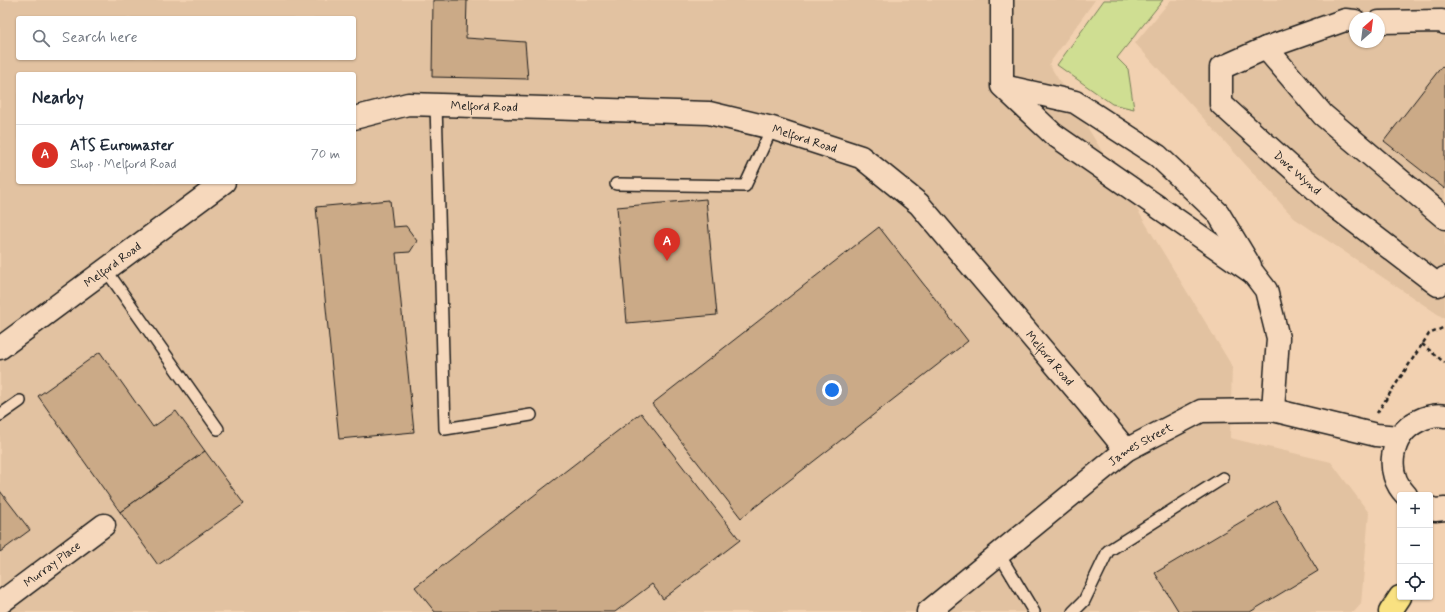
<!DOCTYPE html>
<meta charset="utf-8">
<style>
body{margin:0;font-family:Mynerve,sans-serif;background:#f6f6f7;color:#1f2937}
.controls{position:absolute;right:12px;bottom:12px;display:grid;overflow:hidden;border-radius:4px;box-shadow:0 1px 3px #0004}
.controls button{width:36px;height:36px;display:grid;place-items:center;padding:0;border:0;border-bottom:1px solid #e0e1e3;background:#fff;color:#1f2937;font:20px sans-serif}
.compass{position:absolute;left:1349px;top:12px;width:36px;height:36px;border-radius:50%;background:#fff;box-shadow:0 1px 3px #0004;rotate:28deg}
.you{position:absolute;left:832px;top:390px;width:14px;height:14px;margin:-10px;border:3px solid #fff;border-radius:50%;background:#1a73e8;box-shadow:0 0 0 6px #1a73e833}
.badge{display:grid;place-items:center;width:26px;height:26px;border-radius:50%;background:#d93025;color:#fff;font-size:13px;font-weight:700}
.pin{position:absolute;translate:-50% -33px;filter:drop-shadow(0 1px 2px #0008)}
.pin::after{content:'';position:absolute;top:21px;width:14px;height:12px;background:inherit;clip-path:polygon(0 0,100% 0,50% 100%)}
.list{margin:0;padding:0;list-style:none}
h2{display:flex;justify-content:space-between;align-items:center;height:52px;margin:0;padding:0 16px;font-size:17px}
h2 small{font-size:13px;font-weight:400;color:#747a83}
.list li{display:grid;grid-template-columns:26px 1fr auto;gap:12px;align-items:center;box-sizing:border-box;height:60px;padding:0 16px;border-top:1px solid #e0e1e3}
.list b{display:block;font-size:15px;white-space:nowrap}
.list p{margin:0;font-size:13px;white-space:nowrap;color:#747a83}
.list em{font-size:13px;font-style:normal;color:#747a83}
.icon{flex:none;width:22px;height:22px;fill:none;stroke:currentColor;stroke-width:2;stroke-linecap:round;stroke-linejoin:round}
.map{position:relative;flex:none;width:1445px;height:612px;overflow:hidden}
.search{position:absolute;background:#fff;box-shadow:0 1px 3px #0004;left:16px;top:16px;width:340px;height:44px;display:flex;align-items:center;gap:10px;box-sizing:border-box;padding:0 14px;border-radius:4px;color:#747a83;font-size:15px}
.panel{position:absolute;background:#fff;box-shadow:0 1px 3px #0004;left:16px;top:72px;width:340px;height:112px;border-radius:4px}
.map>svg:first-child{display:block}
.built{fill:#e2c2a1;fill-rule:evenodd}
.green{fill:#cfde92;stroke:#767d57}
.building{fill:#cbaa87;stroke:#1c1c1c}
.lines{fill:none;stroke-linecap:round;stroke-linejoin:round}
.service-casing{stroke:#1c1c1c;stroke-width:14}
.minor-casing{stroke:#1c1c1c;stroke-width:25}
.tertiary-casing{stroke:#1c1c1c;stroke-width:25}
.trunk-casing{stroke:#1c1c1c;stroke-width:25}
.path{stroke:#1c1c1c;stroke-width:2.5;stroke-dasharray:4 3;stroke-linecap:butt}
.service{stroke:#f6d8bc;stroke-width:11}
.minor{stroke:#f6d8bc;stroke-width:22}
.tertiary{stroke:#f6d8bc;stroke-width:22}
.trunk{stroke:#f9e181;stroke-width:22}
.labels{text-anchor:middle;stroke-width:3;stroke-linejoin:round;paint-order:stroke}
.street-label{font-size:12px;fill:#1c1c1c;stroke:#f6d8bc}
</style>
<div class="map">
<svg width="1445" height="612" viewBox="0 0 1445 612">
<rect width="100%" height="100%" fill="#f2d1b1"/>
<filter id="ink" filterUnits="userSpaceOnUse"><feTurbulence type="fractalNoise" baseFrequency=".025" numOctaves="2"/><feDisplacementMap in="SourceGraphic" scale="8" xChannelSelector="R" yChannelSelector="G"/><feConvolveMatrix kernelMatrix="1 2 1 2 8 2 1 2 1" color-interpolation-filters="sRGB"/></filter>
<g filter="url(#ink)">
<g class="built">
<path d="M 0,0 L 1095,0 L 1049,64 L 1232,366 L 1230,438 L 1331,462 L 1369,513 L 1361,604 L 1354,612 L 0,612 ZM 18,18 L 354,18 L 354,58 L 18,58 ZM 18,74 L 354,74 L 354,182 L 18,182 Z"/>
<path d="M 1171,0 L 1445,0 L 1445,319 L 1294,218 L 1135,43 ZM 1355,18 L 1379,18 L 1379,42 L 1355,42 Z"/>
</g>
<path class="green" d="M 1104,0 L 1163,0 L 1117,58 L 1128,69 L 1134,109 L 1112,104 L 1057,65 Z"/>
<g class="building">
<path d="M 433,0 L 467,0 L 466,38 L 525,42 L 528,79 L 432,77 Z"/>
<path d="M 1442,66 L 1445,68 L 1445,189 L 1384,141 Z"/>
<path d="M 706,199 L 717,315 L 627,323 L 617,207 Z"/>
<path d="M 390,200 L 393,227 L 406,226 L 417,241 L 410,252 L 396,253 L 414,432 L 339,439 L 316,207 Z"/>
<path d="M 879,227 L 968,341 L 741,518 L 652,404 Z"/>
<path d="M 100,352 L 153,427 L 176,411 L 205,451 L 120,512 L 38,396 Z"/>
<path d="M 641,413 L 740,540 L 663,599 L 652,584 L 615,612 L 435,612 L 415,587 Z"/>
<path d="M 205,451 L 244,504 L 158,565 L 120,512 Z"/>
<path d="M 0,491 L 30,530 L 0,552 Z"/>
<path d="M 1276,501 L 1318,571 L 1250,612 L 1179,612 L 1155,573 Z"/>
</g>
<g class="lines">
<defs>
<g id="service">
<path d="M 436,104 L 445,429 L 531,415"/>
<path d="M 616,184 L 745,186 L 772,128"/>
<path d="M 106,270 L 218,429"/>
<path d="M 0,415 L 20,401"/>
<path d="M 999,554 L 1034,612"/>
<path d="M 1073,612 L 1084,601 L 1108,551 L 1223,478"/>
</g>
<g id="minor">
<path d="M 1002,0 L 1002,86 L 1053,134 L 1253,273 L 1266,290 L 1278,338 L 1273,410"/>
<path id="s1" d="M 1355,21 L 1345,20 L 1266,48 L 1221,68 L 1221,104 L 1332,204 L 1438,285 L 1445,278"/>
<path d="M 1379,22 L 1442,21 L 1445,23"/>
<path d="M 1266,48 L 1323,115 L 1445,218"/>
<path d="M 1003,86 L 1075,102 L 1158,156 L 1218,213 L 1250,266"/>
<path id="s2" d="M 354,118 L 408,104 L 709,113 L 772,128 L 861,157 L 919,204 L 1086,401 L 1126,450"/>
<path id="s3" d="M 0,348 L 224,182"/>
<path id="s4" d="M 0,603 L 104,525"/>
<path id="s5" d="M 928,612 L 1126,450 L 1201,411 L 1273,410 L 1376,435 L 1399,437"/>
</g>
<g id="tertiary">
<path d="M 1406,495 C 1384,473 1390,435 1418,421 C 1426,417 1436,414 1445,416"/>
<path d="M 1430,508 L 1435,510 L 1445,509"/>
</g>
<path id="trunk" d="M 1390,612 L 1400,597"/>
</defs>
<use href="#service" class="service-casing"/>
<use href="#minor" class="minor-casing"/>
<use href="#tertiary" class="tertiary-casing"/>
<use href="#trunk" class="trunk-casing"/>
<g class="path">
<path d="M 1422,344 L 1445,363"/>
<path d="M 1377,413 L 1429,334 L 1445,327"/>
</g>
<use href="#service" class="service"/>
<use href="#minor" class="minor"/>
<use href="#tertiary" class="tertiary"/>
<use href="#trunk" class="trunk"/>
</g>
</g>
<g class="labels">
<g class="street-label">
<text dy="4" stroke="none"><textPath href="#s2" startOffset="132">Melford Road</textPath></text>
<text dy="4" stroke="none"><textPath href="#s2" startOffset="456">Melford Road</textPath></text>
<text dy="4" stroke="none"><textPath href="#s1" startOffset="282">Dove Wynd</textPath></text>
<text dy="4" stroke="none"><textPath href="#s3" startOffset="140">Melford Road</textPath></text>
<text dy="4" stroke="none"><textPath href="#s2" startOffset="792">Melford Road</textPath></text>
<text dy="4" stroke="none"><textPath href="#s5" startOffset="271">James Street</textPath></text>
<text dy="4" stroke="none"><textPath href="#s4" startOffset="65">Murray Place</textPath></text>
</g>
</g>
</svg>
<div class="controls">
<button>+</button>
<button>−</button>
<button><svg class="icon" aria-label="locate" viewBox="0 0 24 24"><circle cx="12" cy="12" r="6"/><path d="M12 2v4M12 18v4M2 12h4M18 12h4"/></svg></button>
</div>
<svg class="compass" viewBox="-18 -18 36 36"><path d="M0-13l5 13h-10z" fill="#e53935"/><path d="M0 13l5-13h-10z" fill="#747a83"/></svg>
<div class="you"></div>
<div class="pin badge" style="left:667px;top:261px">A</div>
<div class="search"><svg class="icon" aria-label="search" viewBox="0 0 24 24"><circle cx="10" cy="10" r="6"/><path d="M15 15l6 6"/></svg>Search here</div>
<section class="panel">
<h2>Nearby<small></small></h2>
<ul class="list">
<li><span class="badge">A</span><div><b>ATS Euromaster</b><p>Shop · Melford Road</p></div><em>70 m</em></li>
</ul>
</section>
</div>
